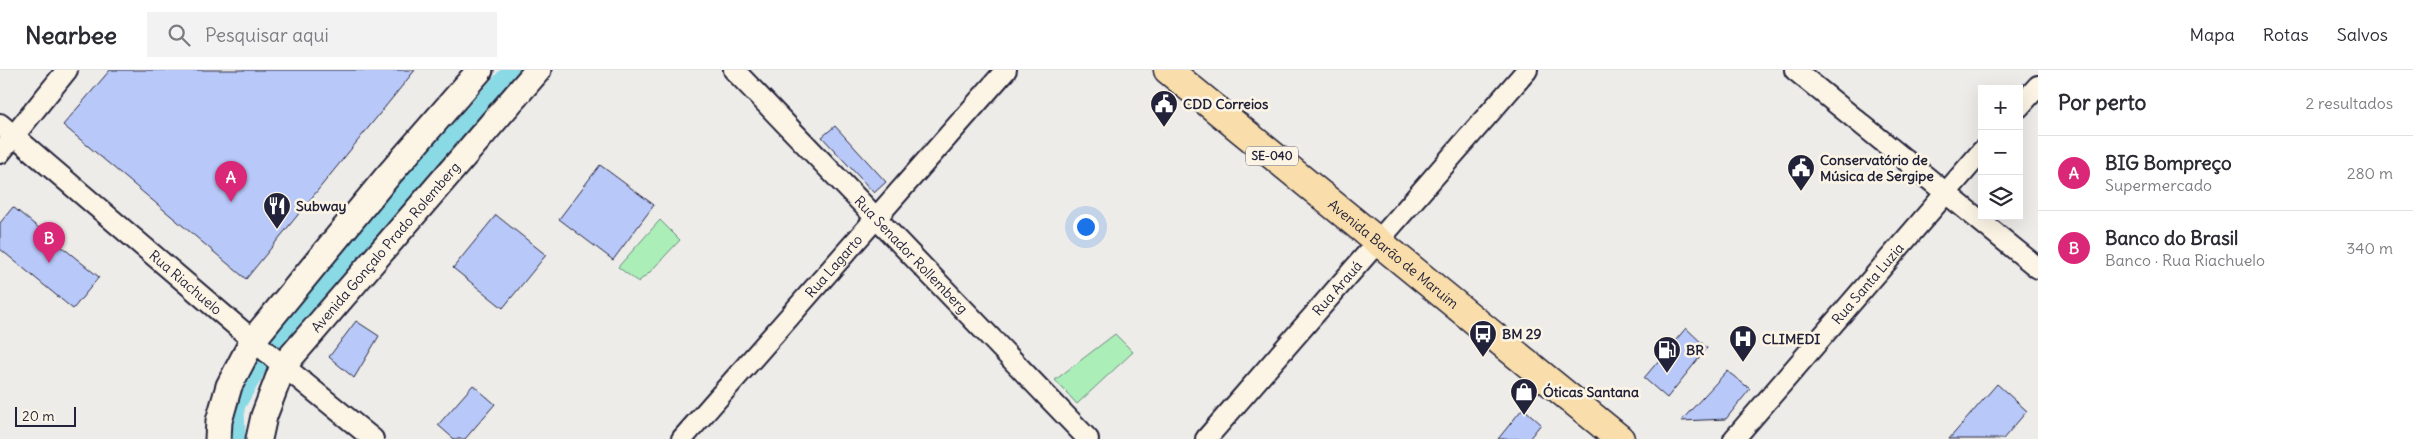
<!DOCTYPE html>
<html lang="pt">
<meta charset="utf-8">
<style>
body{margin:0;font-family:Delius,sans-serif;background:#f2f2f3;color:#2b2b33}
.controls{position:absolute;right:15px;top:15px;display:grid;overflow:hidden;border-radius:0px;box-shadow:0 5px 20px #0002}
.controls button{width:45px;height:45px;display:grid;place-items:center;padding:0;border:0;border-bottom:1px solid #e1e1e2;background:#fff;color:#2b2b33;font:25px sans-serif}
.scale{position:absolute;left:15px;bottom:12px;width:61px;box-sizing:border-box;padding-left:5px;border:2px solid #22223b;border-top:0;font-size:14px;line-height:18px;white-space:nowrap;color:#22223b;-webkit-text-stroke:4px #fcf5e5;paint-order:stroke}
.you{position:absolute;left:1085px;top:156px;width:18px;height:18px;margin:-12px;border:4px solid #fff;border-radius:50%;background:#1a73e8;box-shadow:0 0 0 8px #1a73e833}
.badge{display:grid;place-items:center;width:32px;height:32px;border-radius:50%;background:#db2777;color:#fff;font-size:16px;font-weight:700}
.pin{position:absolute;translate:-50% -41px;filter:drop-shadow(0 1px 2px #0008)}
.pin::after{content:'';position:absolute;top:26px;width:18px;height:15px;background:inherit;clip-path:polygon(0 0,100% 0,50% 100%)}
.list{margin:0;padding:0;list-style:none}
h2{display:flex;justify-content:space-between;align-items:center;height:65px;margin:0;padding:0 20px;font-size:21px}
h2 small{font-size:16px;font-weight:400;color:#7c7c81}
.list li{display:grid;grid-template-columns:32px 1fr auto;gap:15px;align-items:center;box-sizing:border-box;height:75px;padding:0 20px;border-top:1px solid #e1e1e2}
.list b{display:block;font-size:19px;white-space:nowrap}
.list p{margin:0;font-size:16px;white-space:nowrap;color:#7c7c81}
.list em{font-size:16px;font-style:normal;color:#7c7c81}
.icon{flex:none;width:28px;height:28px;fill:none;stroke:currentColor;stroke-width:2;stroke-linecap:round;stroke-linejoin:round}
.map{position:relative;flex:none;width:2038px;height:369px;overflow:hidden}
header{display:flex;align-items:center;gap:30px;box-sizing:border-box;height:70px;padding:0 25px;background:#fff;border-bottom:1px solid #e1e1e2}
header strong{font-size:24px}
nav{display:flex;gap:28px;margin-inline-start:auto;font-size:18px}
.search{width:350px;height:45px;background:#f2f2f3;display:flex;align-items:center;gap:12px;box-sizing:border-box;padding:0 18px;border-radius:0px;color:#7c7c81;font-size:19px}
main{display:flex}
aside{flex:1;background:#fff}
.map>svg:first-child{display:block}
.green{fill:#abeeb8;stroke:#66887a}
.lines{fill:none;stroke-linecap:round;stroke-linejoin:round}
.canal{stroke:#8adae6;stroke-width:21}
.building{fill:#b8c9f9;stroke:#22223b}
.minor-casing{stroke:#22223b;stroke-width:24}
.tertiary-casing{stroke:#22223b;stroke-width:29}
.primary-casing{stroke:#22223b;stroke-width:31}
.minor{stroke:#fcf5e5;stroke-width:20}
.tertiary{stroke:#fcf5e5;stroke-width:25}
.primary{stroke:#f9deab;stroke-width:28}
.labels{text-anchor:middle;stroke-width:5;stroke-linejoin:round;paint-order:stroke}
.shield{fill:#fcf5e5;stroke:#63616e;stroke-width:1}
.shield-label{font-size:12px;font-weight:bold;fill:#22223b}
.poi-label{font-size:14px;font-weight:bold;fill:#22223b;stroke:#fcf5e5;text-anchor:start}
.street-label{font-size:14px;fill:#22223b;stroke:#fcf5e5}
</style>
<header>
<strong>Nearbee</strong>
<div class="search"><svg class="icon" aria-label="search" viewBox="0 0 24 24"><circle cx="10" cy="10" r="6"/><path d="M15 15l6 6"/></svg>Pesquisar aqui</div>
<nav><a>Mapa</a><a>Rotas</a><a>Salvos</a></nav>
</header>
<main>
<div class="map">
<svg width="2038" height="369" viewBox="0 0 2038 369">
<rect width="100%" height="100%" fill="#eeece9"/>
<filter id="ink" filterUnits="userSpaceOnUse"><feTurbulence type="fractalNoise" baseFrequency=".02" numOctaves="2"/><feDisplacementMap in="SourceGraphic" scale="10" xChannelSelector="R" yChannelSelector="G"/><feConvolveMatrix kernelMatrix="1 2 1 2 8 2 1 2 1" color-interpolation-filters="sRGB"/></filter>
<g filter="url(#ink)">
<g class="green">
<path d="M 660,150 L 680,170 L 649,203 L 638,212 L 618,197 Z"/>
<path d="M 1115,264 L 1133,282 L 1077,334 L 1055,310 Z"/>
</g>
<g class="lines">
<path class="canal" d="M 235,369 L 234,336 L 257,296 L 298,243 L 514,0"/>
</g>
<g class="building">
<path d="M 110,0 L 415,0 L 246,209 L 63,55 Z"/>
<path d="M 835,56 L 886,112 L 874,123 L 822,67 Z"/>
<path d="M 600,95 L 654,135 L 613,190 L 559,149 Z"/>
<path d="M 13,137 L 99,207 L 73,239 L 0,179 L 0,153 Z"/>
<path d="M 496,145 L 546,185 L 503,238 L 453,198 Z"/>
<path d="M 356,251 L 379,266 L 354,308 L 329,287 Z"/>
<path d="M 1686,258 L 1707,278 L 1667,328 L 1644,308 Z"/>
<path d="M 1727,301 L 1750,319 L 1726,349 L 1681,351 Z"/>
<path d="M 1997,314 L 2027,341 L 2003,369 L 1949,369 Z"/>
<path d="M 473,315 L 495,334 L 465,369 L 454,369 L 438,355 Z"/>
<path d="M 1523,338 L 1541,354 L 1529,369 L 1498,369 Z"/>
</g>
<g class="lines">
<defs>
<g id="minor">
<path id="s1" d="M 734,0 L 1088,369"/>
<path d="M 1795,0 L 2038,198"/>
<path d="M 2019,37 L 2038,16"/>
<path id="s2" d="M 0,54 L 275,289 L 373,369"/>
<path d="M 0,83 L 67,0"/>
<path id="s3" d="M 682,369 L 1006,0"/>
<path id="s4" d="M 1206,369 L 1527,0"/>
<path id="s5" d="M 1734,369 L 1982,81"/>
</g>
<g id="tertiary">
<path d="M 218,369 L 219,351 L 229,316 L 253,270 L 386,108 L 480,0"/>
<path id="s6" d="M 259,369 L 264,346 L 283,296 L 538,0"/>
</g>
<g id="primary">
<path id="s7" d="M 1168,0 L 1620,369"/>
</g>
</defs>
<use href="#minor" class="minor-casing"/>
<use href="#tertiary" class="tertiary-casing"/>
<use href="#primary" class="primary-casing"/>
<use href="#minor" class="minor"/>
<use href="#tertiary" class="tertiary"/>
<use href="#primary" class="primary"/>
</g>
</g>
<defs>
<symbol id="civic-pin" viewBox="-11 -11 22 30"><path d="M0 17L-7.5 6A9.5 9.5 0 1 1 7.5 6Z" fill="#22223b" stroke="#fcf5e5"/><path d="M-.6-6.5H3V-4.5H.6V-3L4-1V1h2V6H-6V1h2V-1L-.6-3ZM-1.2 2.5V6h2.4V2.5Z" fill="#fff"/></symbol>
<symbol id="restaurant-pin" viewBox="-11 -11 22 30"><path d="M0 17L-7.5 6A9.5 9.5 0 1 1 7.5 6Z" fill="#22223b" stroke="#fcf5e5"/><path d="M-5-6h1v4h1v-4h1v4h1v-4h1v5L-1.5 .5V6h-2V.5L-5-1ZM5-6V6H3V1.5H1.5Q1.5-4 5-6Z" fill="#fff"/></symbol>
<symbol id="bus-pin" viewBox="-11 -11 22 30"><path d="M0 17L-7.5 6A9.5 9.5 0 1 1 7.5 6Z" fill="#22223b" stroke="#fcf5e5"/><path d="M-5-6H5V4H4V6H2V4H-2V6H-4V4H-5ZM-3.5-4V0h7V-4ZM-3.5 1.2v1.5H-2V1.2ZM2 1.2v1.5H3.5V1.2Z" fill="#fff"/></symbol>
<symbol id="hospital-pin" viewBox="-11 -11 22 30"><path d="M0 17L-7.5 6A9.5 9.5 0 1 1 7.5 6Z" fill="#22223b" stroke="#fcf5e5"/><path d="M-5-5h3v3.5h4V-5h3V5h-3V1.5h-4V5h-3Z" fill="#fff"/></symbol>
<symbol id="fuel-pin" viewBox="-11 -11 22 30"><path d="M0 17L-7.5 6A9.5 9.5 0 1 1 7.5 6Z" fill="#22223b" stroke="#fcf5e5"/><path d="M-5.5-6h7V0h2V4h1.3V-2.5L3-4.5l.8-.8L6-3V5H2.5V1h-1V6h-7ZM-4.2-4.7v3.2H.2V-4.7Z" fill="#fff"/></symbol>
<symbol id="shop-pin" viewBox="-11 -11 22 30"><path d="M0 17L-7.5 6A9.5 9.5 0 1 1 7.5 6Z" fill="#22223b" stroke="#fcf5e5"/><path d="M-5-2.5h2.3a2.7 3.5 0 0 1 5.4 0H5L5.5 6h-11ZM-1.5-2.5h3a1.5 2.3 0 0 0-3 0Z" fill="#fff"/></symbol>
</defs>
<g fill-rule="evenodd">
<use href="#civic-pin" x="1148" y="18" width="32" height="43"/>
<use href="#civic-pin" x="1785" y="82" width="32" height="43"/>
<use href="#restaurant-pin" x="261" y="120" width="32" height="43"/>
<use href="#bus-pin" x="1467" y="248" width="32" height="43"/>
<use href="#hospital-pin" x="1727" y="253" width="32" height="43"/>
<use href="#fuel-pin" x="1651" y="264" width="32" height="43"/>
<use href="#shop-pin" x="1508" y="306" width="32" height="43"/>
</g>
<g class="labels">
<rect class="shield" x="1246" y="76.5" width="52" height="19" rx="4"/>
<g class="shield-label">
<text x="1272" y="90">SE-040</text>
</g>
<g class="poi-label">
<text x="1183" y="39">CDD Correios</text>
<text x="1820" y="95">Conservatório de<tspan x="1820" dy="16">Música de Sergipe</tspan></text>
<text x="296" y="141">Subway</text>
<text x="1502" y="269">BM 29</text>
<text x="1762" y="274">CLIMEDI</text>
<text x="1686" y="285">BR</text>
<text x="1543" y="327">Óticas Santana</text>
</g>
<g class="street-label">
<text dy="5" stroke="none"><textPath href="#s6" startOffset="234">Avenida Gonçalo Prado Rolemberg</textPath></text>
<text dy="5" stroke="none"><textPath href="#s1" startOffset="256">Rua Senador Rollemberg</textPath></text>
<text dy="5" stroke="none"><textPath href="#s7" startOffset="291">Avenida Barão de Maruim</textPath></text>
<text dy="5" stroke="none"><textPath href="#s3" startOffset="230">Rua Lagarto</textPath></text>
<text dy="5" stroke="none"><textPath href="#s2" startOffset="244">Rua Riachuelo</textPath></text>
<text dy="5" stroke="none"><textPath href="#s5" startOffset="205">Rua Santa Luzia</textPath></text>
<text dy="5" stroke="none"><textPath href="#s4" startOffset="200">Rua Arauá</textPath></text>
</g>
</g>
</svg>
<div class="controls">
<button>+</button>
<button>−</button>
<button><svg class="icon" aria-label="layers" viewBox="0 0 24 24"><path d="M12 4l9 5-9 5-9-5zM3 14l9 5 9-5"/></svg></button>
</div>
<div class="scale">20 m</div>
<div class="you"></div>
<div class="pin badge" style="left:231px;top:132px">A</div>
<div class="pin badge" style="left:49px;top:193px">B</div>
</div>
<aside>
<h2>Por perto<small>2 resultados</small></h2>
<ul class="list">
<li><span class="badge">A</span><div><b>BIG Bompreço</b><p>Supermercado</p></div><em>280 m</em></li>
<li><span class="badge">B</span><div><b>Banco do Brasil</b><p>Banco · Rua Riachuelo</p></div><em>340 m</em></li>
</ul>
</aside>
</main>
